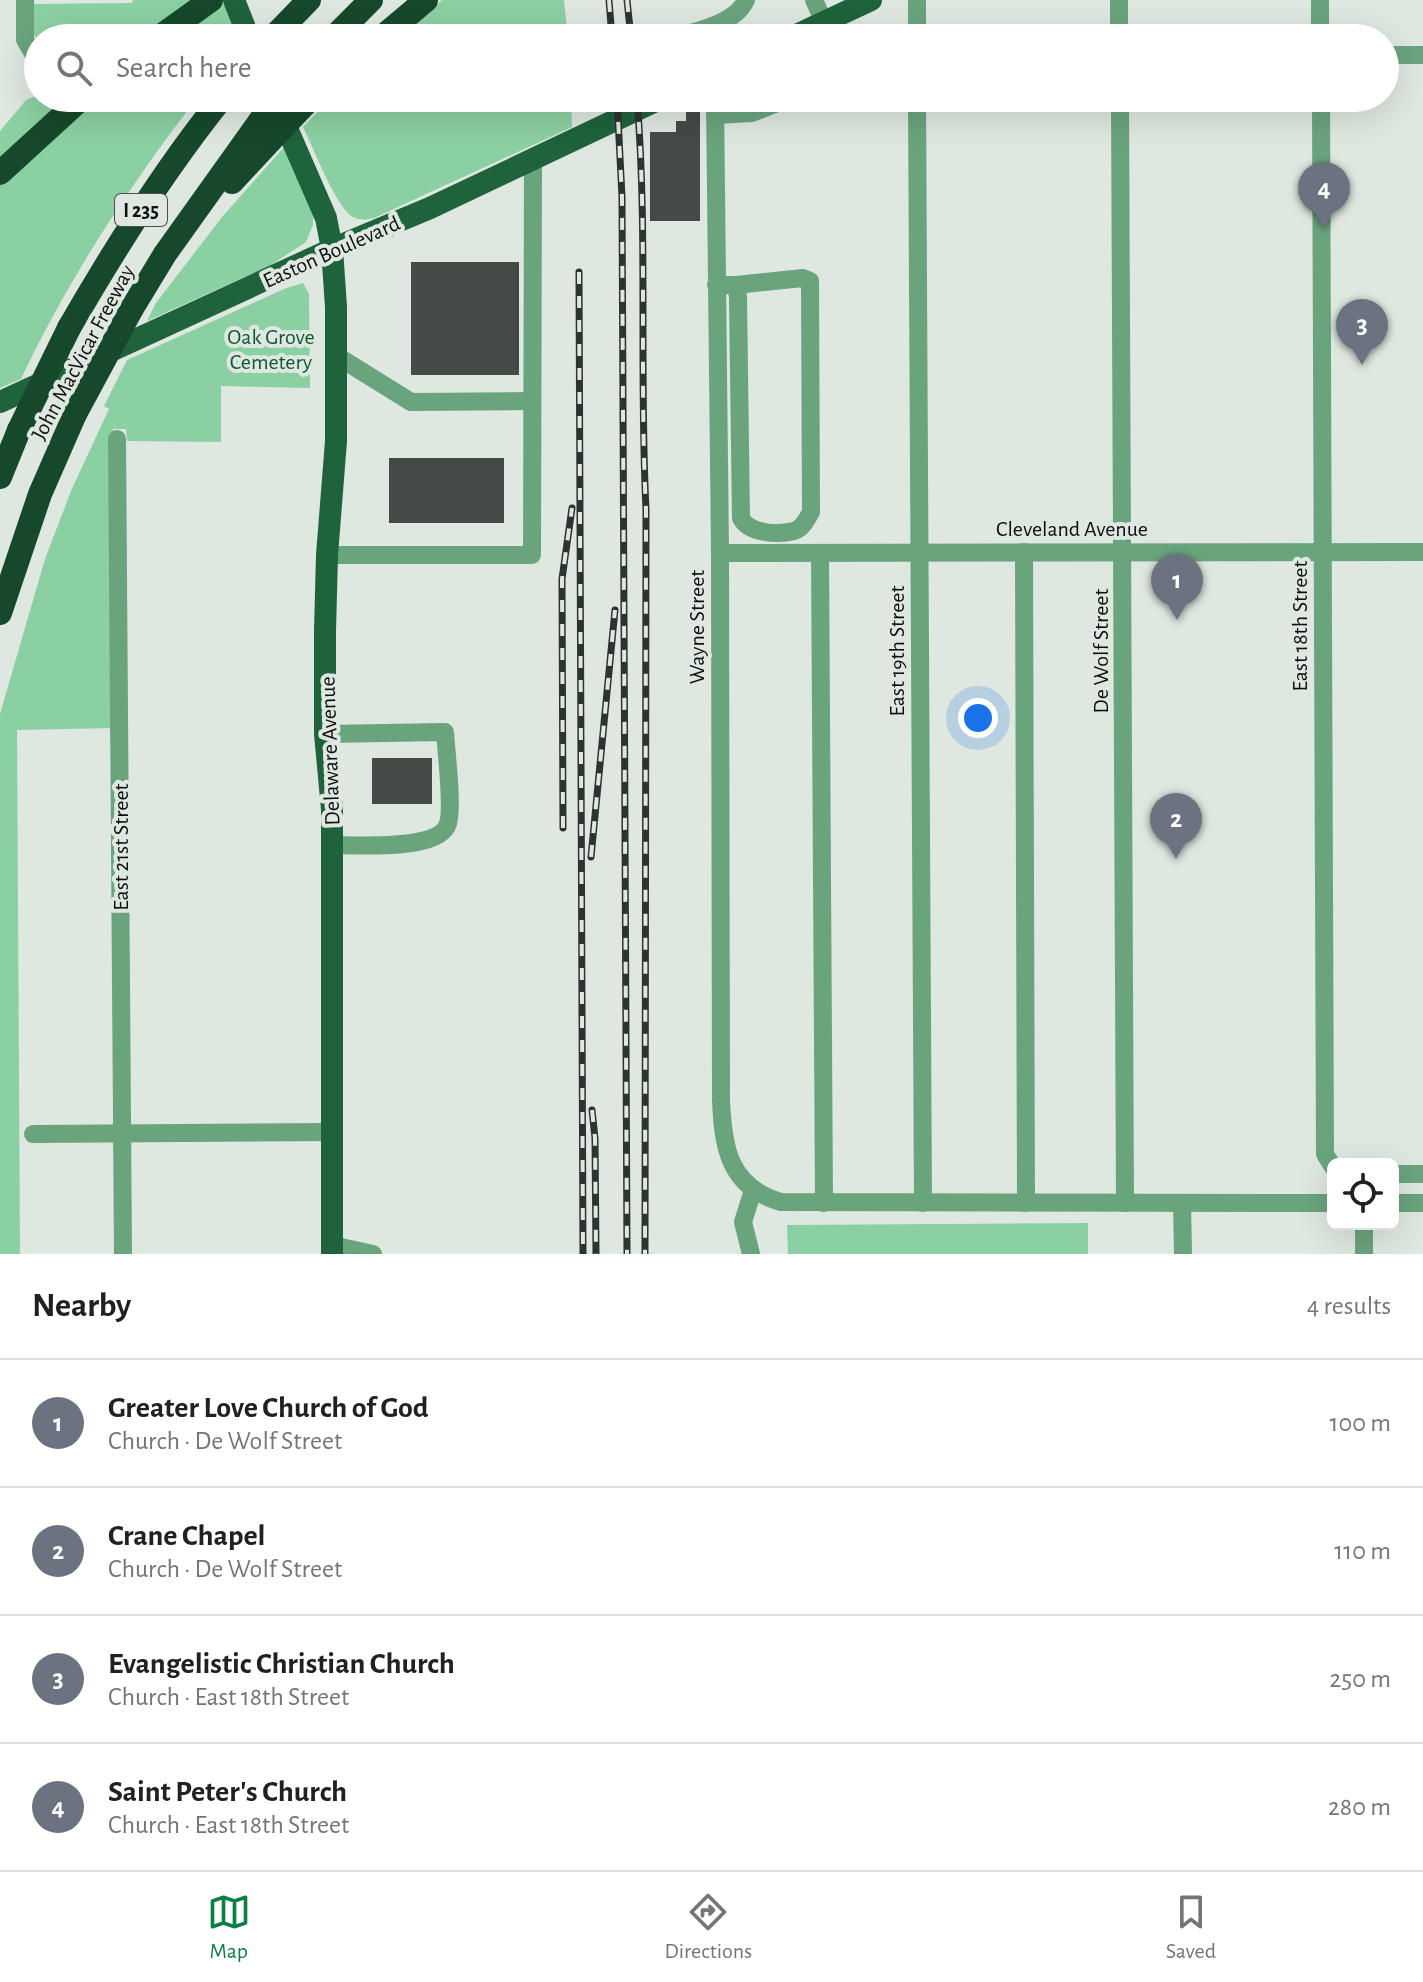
<!DOCTYPE html>
<meta charset="utf-8">
<style>
body{margin:0;font-family:"Alegreya Sans",sans-serif;background:#f6f6f6;color:#202124}
.controls{position:absolute;right:24px;bottom:24px;display:grid;overflow:hidden;border-radius:12px;box-shadow:0 8px 32px #0002}
.controls button{width:72px;height:72px;display:grid;place-items:center;padding:0;border:0;border-bottom:2px solid #e0e0e0;background:#fff;color:#202124;font:40px sans-serif}
.you{position:absolute;left:978px;top:718px;width:28px;height:28px;margin:-20px;border:6px solid #fff;border-radius:50%;background:#1a73e8;box-shadow:0 0 0 12px #1a73e833}
.badge{display:grid;place-items:center;width:52px;height:52px;border-radius:50%;background:#0b8043;color:#fff;font-size:26px;font-weight:700}
.pin{position:absolute;translate:-50% -66px;filter:drop-shadow(0 2px 4px #0008)}
.pin::after{content:'';position:absolute;top:42px;width:28px;height:24px;background:inherit;clip-path:polygon(0 0,100% 0,50% 100%)}
.list{margin:0;padding:0;list-style:none}
h2{display:flex;justify-content:space-between;align-items:center;height:104px;margin:0;padding:0 32px;font-size:34px}
h2 small{font-size:26px;font-weight:400;color:#757577}
.list li{display:grid;grid-template-columns:52px 1fr auto;gap:24px;align-items:center;box-sizing:border-box;height:128px;padding:0 32px;border-top:2px solid #e0e0e0}
.list b{display:block;font-size:30px;white-space:nowrap}
.list p{margin:0;font-size:26px;white-space:nowrap;color:#757577}
.list em{font-size:26px;font-style:normal;color:#757577}
.icon{flex:none;width:44px;height:44px;fill:none;stroke:currentColor;stroke-width:2;stroke-linecap:round;stroke-linejoin:round}
.map{position:relative;flex:none;width:1423px;height:1254px;overflow:hidden}
.search{position:absolute;background:#fff;box-shadow:0 8px 32px #0002;left:24px;right:24px;top:24px;height:88px;display:flex;align-items:center;gap:20px;box-sizing:border-box;padding:0 28px;border-radius:44px;color:#757577;font-size:30px}
.sheet{height:616px;background:#fff}
nav{display:flex;justify-content:space-around;align-items:center;box-sizing:border-box;height:112px;border-top:2px solid #e0e0e0;background:#fff;font-size:22px;color:#757577}
nav a{display:grid;justify-items:center;gap:4px}
nav .on{color:#0b8043}
.map>svg:first-child{display:block}
.green{fill:#8bd0a2}
.building{fill:#444b46}
.lines{fill:none;stroke-linecap:round;stroke-linejoin:round}
.minor{stroke:#6aa47d;stroke-width:18}
.major{stroke:#1e633b;stroke-width:22}
.highway{stroke:#16492b;stroke-width:24}
.rail-casing{stroke:#2f3330;stroke-width:7}
.rail{stroke:#dee7e0;stroke-width:4;stroke-dasharray:12;stroke-linecap:butt}
.highway-bridge{stroke:#16492b;stroke-width:24}
.labels{text-anchor:middle;stroke-width:8;stroke-linejoin:round;paint-order:stroke}
.shield{fill:#dee7e0;stroke:#4c504d;stroke-width:2}
.shield-label{font-size:20px;font-weight:bold;fill:#0d100e}
.street-label{font-size:22px;fill:#0d100e;stroke:#dee7e0}
.park-label{font-size:22px;fill:#0f5731;stroke:#dee7e0}
</style>
<div class="map">
<svg width="1423" height="1254" viewBox="0 0 1423 1254">
<rect width="100%" height="100%" fill="#dee7e0"/>
<g class="green">
<path d="M 133,0 L 193,0 L 140,38 L 38,38 L 38,42 L 34,34 L 34,4 L 132,3 Z"/>
<path d="M 442,0 L 564,0 L 568,38 L 395,38 Z"/>
<path d="M 227,1 L 243,38 L 173,38 Z"/>
<path d="M 38,95 L 38,98 L 66,98 L 0,158 L 0,131 L 26,100 Z"/>
<path d="M 95,98 L 197,98 C 129,186 69,278 21,379 L 0,388 L 0,184 Z"/>
<path d="M 331,98 L 571,98 L 572,127 L 374,218 C 366,220 357,221 350,215 C 334,202 313,147 303,127 Z"/>
<path d="M 286,145 L 313,210 L 313,225 L 306,242 L 271,265 L 147,321 L 156,303 L 222,217 Z"/>
<path d="M 303,283 L 309,294 L 310,388 L 221,386 L 221,442 L 127,441 L 126,429 L 113,429 L 114,728 L 17,730 L 20,1254 L 0,1254 L 0,714 L 45,559 L 71,491 L 109,409 L 104,406 L 127,360 L 284,289 Z"/>
<path d="M 1088,1223 L 1088,1254 L 788,1254 L 787,1225 Z"/>
</g>
<g class="building">
<path d="M 686,112 L 700,112 L 700,221 L 650,221 L 650,132 L 676,132 L 676,121 L 686,121 Z"/>
<rect x="411" y="262" width="108" height="113"/>
<rect x="389" y="458" width="115" height="65"/>
<rect x="372" y="758" width="60" height="46"/>
</g>
<g class="lines">
<g class="minor">
<path d="M 25,0 L 25,40 L 38,62"/>
<path d="M 814,0 L 824,22"/>
<path d="M 917,0 L 917,38"/>
<path d="M 1119,0 L 1119,38"/>
<path d="M 1320,0 L 1320,38"/>
<path d="M 675,38 C 698,30 735,24 746,0"/>
<path d="M 1385,55 L 1423,55"/>
<path d="M 715,98 L 720,553 L 721,1100 C 723,1148 729,1187 781,1202 L 1333,1203"/>
<path d="M 917,98 L 923,1203"/>
<path d="M 1120,98 L 1125,1203"/>
<path d="M 1321,98 L 1325,1154 L 1333,1167"/>
<path d="M 715,115 L 752,113 L 790,98"/>
<path d="M 716,285 L 736,285 L 738,297 L 741,518 C 749,534 778,535 794,531 C 802,529 807,519 811,512 L 810,281 L 803,278 L 736,285"/>
<path d="M 337,356 L 411,402 L 532,401"/>
<path d="M 117,439 L 123,1254"/>
<path d="M 1024,552 L 1026,1203"/>
<path d="M 720,553 L 1423,552"/>
<path d="M 820,553 L 824,1203"/>
<path d="M 327,555 L 532,555 L 533,159"/>
<path d="M 325,734 L 445,732 C 446,750 454,813 447,826 C 435,851 356,845 332,845"/>
<path d="M 33,1134 L 332,1132"/>
<path d="M 1393,1174 L 1423,1174"/>
<path d="M 1182,1203 L 1183,1254"/>
<path d="M 1393,1203 L 1423,1203"/>
<path d="M 332,1245 L 373,1254"/>
<path d="M 751,1254 L 743,1222 L 753,1190"/>
<path d="M 1364,1254 L 1364,1224"/>
</g>
<g class="major">
<path d="M 234,0 L 249,38"/>
<path d="M 790,38 L 871,0"/>
<path d="M 279,110 L 326,218 L 332,249 L 336,307 L 336,441 L 327,555 L 325,631 L 325,734 L 332,809 L 332,1254"/>
<path d="M 0,402 L 332,249 L 430,208 L 662,98"/>
</g>
<g class="highway">
<path d="M 158,38 L 211,0"/>
<path d="M 272,38 L 309,0"/>
<path d="M 333,38 L 371,0"/>
<path d="M 381,38 L 426,0"/>
<path d="M 0,173 L 82,98"/>
<path d="M 232,182 L 271,140"/>
<path d="M 131,310 L 165,254 L 260,121"/>
<path d="M 69,328 C 115,248 164,170 222,98"/>
<path d="M 0,477 L 19,430"/>
<path d="M 0,613 L 40,494 L 75,414"/>
</g>
<defs>
<g id="rail">
<path d="M 609,0 L 612,38"/>
<path d="M 627,0 L 631,38"/>
<path d="M 617,98 L 622,197 L 627,1254"/>
<path d="M 637,98 C 648,235 639,372 646,509 L 645,1254"/>
<path d="M 579,272 L 583,1254"/>
<path d="M 563,828 L 562,579 L 572,508"/>
<path d="M 591,857 L 615,610"/>
<path d="M 592,1110 L 595,1138 L 596,1254"/>
</g>
</defs>
<use href="#rail" class="rail-casing"/>
<use href="#rail" class="rail"/>
<g class="highway-bridge">
<path d="M 260,121 L 279,98"/>
<path d="M 271,140 L 311,98"/>
<path d="M 75,414 L 131,310"/>
<path d="M 19,430 L 69,328"/>
</g>
</g>
<g class="labels">
<rect class="shield" x="115" y="194" width="52" height="32" rx="6"/>
<g class="shield-label">
<text x="141" y="217">I 235</text>
</g>
<g class="street-label">
<text transform="translate(331 251) rotate(-24)" y="8">Easton Boulevard</text>
<text transform="translate(82 352) rotate(-62)" y="8">John MacVicar Freeway</text>
<text x="1072" y="536">Cleveland Avenue</text>
<text transform="translate(1299 626) rotate(-90)" y="8">East 18th Street</text>
<text transform="translate(696 627) rotate(-90)" y="8">Wayne Street</text>
<text transform="translate(896 651) rotate(-90)" y="8">East 19th Street</text>
<text transform="translate(1100 651) rotate(-90)" y="8">De Wolf Street</text>
<text transform="translate(329 751) rotate(-92)" y="8">Delaware Avenue</text>
<text transform="translate(120 847) rotate(-90)" y="8">East 21st Street</text>
</g>
<g class="park-label">
<text x="271" y="344">Oak Grove<tspan x="271" dy="25">Cemetery</tspan></text>
</g>
</g>
</svg>
<div class="controls">
<button><svg class="icon" aria-label="locate" viewBox="0 0 24 24"><circle cx="12" cy="12" r="6"/><path d="M12 2v4M12 18v4M2 12h4M18 12h4"/></svg></button>
</div>
<div class="you"></div>
<div class="pin badge" style="left:1177px;top:620px;background:#6b7280">1</div>
<div class="pin badge" style="left:1176px;top:859px;background:#6b7280">2</div>
<div class="pin badge" style="left:1362px;top:365px;background:#6b7280">3</div>
<div class="pin badge" style="left:1324px;top:228px;background:#6b7280">4</div>
<div class="search"><svg class="icon" aria-label="search" viewBox="0 0 24 24"><circle cx="10" cy="10" r="6"/><path d="M15 15l6 6"/></svg>Search here</div>
</div>
<section class="sheet">
<h2>Nearby<small>4 results</small></h2>
<ul class="list">
<li><span class="badge" style="background:#6b7280">1</span><div><b>Greater Love Church of God</b><p>Church · De Wolf Street</p></div><em>100 m</em></li>
<li><span class="badge" style="background:#6b7280">2</span><div><b>Crane Chapel</b><p>Church · De Wolf Street</p></div><em>110 m</em></li>
<li><span class="badge" style="background:#6b7280">3</span><div><b>Evangelistic Christian Church</b><p>Church · East 18th Street</p></div><em>250 m</em></li>
<li><span class="badge" style="background:#6b7280">4</span><div><b>Saint Peter's Church</b><p>Church · East 18th Street</p></div><em>280 m</em></li>
</ul>
</section>
<nav>
<a class="on"><svg class="icon" aria-label="map" viewBox="0 0 24 24"><path d="M3 6l6-2 6 2 6-2v14l-6 2-6-2-6 2zM9 4v14M15 6v14"/></svg>Map</a>
<a><svg class="icon" aria-label="directions" viewBox="0 0 24 24"><path d="M12 3l9 9-9 9-9-9zM9 14v-3h6M13 9l2 2-2 2"/></svg>Directions</a>
<a><svg class="icon" aria-label="saved" viewBox="0 0 24 24"><path d="M7 4h10v16l-5-4-5 4z"/></svg>Saved</a>
</nav>
